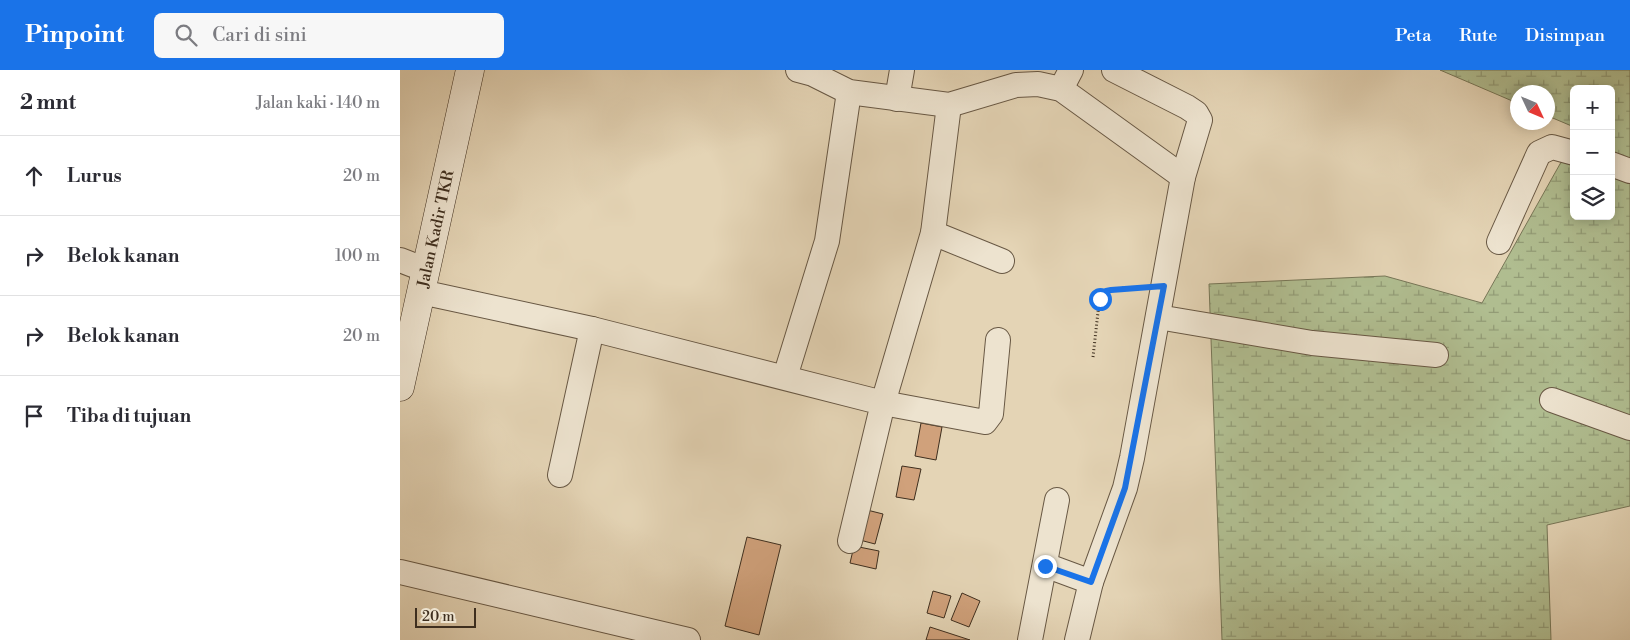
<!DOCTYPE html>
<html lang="id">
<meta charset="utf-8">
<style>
body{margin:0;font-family:"Libre Bodoni",serif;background:#f7f7f7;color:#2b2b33}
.controls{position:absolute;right:15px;top:15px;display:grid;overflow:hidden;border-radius:8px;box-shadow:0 2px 12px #0003}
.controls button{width:45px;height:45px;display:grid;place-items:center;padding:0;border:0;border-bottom:1px solid #e1e1e2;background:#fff;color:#2b2b33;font:25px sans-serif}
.compass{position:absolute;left:1110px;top:15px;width:45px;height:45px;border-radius:50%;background:#fff;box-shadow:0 2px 12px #0003;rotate:134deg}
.scale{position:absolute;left:15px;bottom:12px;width:61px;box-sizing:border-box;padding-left:5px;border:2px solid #3e2e1e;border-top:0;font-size:14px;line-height:18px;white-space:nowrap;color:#3e2e1e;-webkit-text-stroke:4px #ede3cf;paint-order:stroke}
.stop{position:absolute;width:15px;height:15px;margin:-11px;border:4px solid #1a73e8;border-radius:50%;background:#fff}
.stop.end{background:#1a73e8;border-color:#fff;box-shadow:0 1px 5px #0008}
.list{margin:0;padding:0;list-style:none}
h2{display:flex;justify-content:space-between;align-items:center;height:65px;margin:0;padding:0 20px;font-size:21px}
h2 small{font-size:16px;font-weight:400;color:#7c7c81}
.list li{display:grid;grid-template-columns:32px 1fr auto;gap:15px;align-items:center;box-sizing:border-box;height:80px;padding:0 20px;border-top:1px solid #e1e1e2}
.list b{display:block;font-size:19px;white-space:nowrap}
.list em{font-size:16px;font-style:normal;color:#7c7c81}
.icon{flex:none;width:28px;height:28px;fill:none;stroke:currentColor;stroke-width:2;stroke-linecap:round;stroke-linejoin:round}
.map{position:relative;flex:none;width:1230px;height:570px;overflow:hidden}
header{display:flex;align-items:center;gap:30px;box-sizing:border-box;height:70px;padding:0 25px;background:#1a73e8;color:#fff}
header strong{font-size:24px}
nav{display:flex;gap:28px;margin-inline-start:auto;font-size:18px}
.search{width:350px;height:45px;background:#f7f7f7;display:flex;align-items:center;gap:12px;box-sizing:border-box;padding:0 18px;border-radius:8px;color:#7c7c81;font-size:19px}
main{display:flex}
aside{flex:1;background:#fff}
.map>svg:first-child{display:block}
.wetland{fill:url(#wetland-marsh);stroke:#777657}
.building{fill:#d0a17b;stroke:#3e2e1e}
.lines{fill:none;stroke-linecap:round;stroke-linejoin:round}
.street-casing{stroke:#685844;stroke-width:26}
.secondary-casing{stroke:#3e2e1e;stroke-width:29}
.path{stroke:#3e2e1e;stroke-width:3;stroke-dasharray:1 2.5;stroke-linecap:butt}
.street{stroke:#ede3cf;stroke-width:24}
.secondary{stroke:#ede3cf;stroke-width:28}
.route{stroke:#1a73e8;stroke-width:6}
.labels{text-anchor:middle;stroke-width:4;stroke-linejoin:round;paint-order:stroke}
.street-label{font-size:16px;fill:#3e2e1e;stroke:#ede3cf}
</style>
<header>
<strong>Pinpoint</strong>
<div class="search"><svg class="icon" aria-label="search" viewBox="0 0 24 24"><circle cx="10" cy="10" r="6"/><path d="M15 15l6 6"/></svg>Cari di sini</div>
<nav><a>Peta</a><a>Rute</a><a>Disimpan</a></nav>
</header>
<main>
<aside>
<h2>2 mnt<small>Jalan kaki · 140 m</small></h2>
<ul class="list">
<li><svg class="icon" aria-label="ahead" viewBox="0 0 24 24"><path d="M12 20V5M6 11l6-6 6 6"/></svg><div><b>Lurus</b></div><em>20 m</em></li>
<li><svg class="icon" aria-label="right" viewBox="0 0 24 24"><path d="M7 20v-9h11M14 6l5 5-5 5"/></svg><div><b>Belok kanan</b></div><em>100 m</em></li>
<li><svg class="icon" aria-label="right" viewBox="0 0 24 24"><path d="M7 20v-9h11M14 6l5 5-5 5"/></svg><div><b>Belok kanan</b></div><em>20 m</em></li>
<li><svg class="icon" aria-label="arrive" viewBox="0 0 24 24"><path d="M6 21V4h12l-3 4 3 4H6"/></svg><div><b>Tiba di tujuan</b></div></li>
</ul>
</aside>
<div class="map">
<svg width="1230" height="570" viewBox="0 0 1230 570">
<defs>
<pattern id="wetland-marsh" width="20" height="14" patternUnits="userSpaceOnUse" patternTransform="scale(1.25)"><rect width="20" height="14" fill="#b0bd90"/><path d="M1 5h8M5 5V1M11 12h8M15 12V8" fill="none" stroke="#919a75"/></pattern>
</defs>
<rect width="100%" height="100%" fill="#e4d4b5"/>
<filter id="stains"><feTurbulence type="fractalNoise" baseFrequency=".004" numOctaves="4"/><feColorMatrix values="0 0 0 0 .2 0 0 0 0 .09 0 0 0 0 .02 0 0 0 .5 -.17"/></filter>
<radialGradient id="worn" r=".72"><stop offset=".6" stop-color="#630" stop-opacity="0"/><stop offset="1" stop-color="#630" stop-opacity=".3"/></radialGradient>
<path class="wetland" d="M 1040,0 L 1230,0 L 1230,436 L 1147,455 L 1151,570 L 822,570 L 809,214 L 985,206 L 1082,233 L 1174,69 L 1174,146 L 1211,146 L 1211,19 L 1174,19 L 1174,57 L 1148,46 L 1148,22 L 1118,22 L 1117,33 Z"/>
<g class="building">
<path d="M 521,353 L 542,357 L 536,390 L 515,386 Z"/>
<path d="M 502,396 L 521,399 L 514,430 L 496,427 Z"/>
<path d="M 463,439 L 483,444 L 475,474 L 456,469 Z"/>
<path d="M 347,467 L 381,475 L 359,565 L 325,556 Z"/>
<path d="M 454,476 L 479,481 L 476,499 L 450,493 Z"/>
<path d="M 533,521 L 551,526 L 544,548 L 527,543 Z"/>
<path d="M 562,523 L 580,531 L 569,557 L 551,550 Z"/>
<path d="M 530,557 L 570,570 L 526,570 Z"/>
</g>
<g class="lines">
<defs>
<g id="street">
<path d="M 398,0 L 413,4 L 449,22 L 549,35 L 616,15 L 638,14 L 661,19 L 783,107"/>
<path d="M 661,19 L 671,0"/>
<path d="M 497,29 L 502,0"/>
<path d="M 549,35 L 533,163 L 483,333 L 585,352 L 591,344 L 598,270"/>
<path d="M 1211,94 L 1230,101"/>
<path d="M 533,163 L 602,191"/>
<path d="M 1099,172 L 1139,83 L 1152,77 L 1174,83"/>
<path d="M 0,190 L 26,200"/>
<path d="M 21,222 L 192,259 L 483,333 L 450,471"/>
<path d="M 758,247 L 912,273 L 1036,285"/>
<path d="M 385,307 L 427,171 L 449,22"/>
<path d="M 1152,330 L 1230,358"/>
<path d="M 160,405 L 192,259"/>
<path d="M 645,495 L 691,512"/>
<path d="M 0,502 L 288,570"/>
<path d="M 630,570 L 657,430"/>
<path d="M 677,570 L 691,512 L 725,418 L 732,388 L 783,107 L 800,50 L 796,43 L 787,37 L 714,0"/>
</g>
<g id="secondary">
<path id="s1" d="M 0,317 L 70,0"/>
</g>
</defs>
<use href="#street" class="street-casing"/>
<use href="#secondary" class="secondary-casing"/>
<path class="path" d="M 693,287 L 699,233 C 704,215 725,219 741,217"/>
<use href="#street" class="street"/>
<use href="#secondary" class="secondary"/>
</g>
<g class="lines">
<path class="route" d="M 645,496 L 691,512 L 725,418 L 764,216 L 711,220 L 706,221 L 700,229"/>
</g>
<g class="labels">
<g class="street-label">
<text dy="6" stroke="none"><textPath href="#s1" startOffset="162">Jalan Kadir TKR</textPath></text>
</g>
</g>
<rect width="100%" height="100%" filter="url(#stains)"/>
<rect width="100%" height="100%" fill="url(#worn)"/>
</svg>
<div class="controls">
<button>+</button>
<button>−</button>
<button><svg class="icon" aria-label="layers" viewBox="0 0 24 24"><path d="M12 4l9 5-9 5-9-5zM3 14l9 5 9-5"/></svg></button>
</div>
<svg class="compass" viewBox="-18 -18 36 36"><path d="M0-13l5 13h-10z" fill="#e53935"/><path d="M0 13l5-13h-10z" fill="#7c7c81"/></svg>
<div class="scale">20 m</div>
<div class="stop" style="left:700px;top:229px"></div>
<div class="stop end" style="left:645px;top:496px"></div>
</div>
</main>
